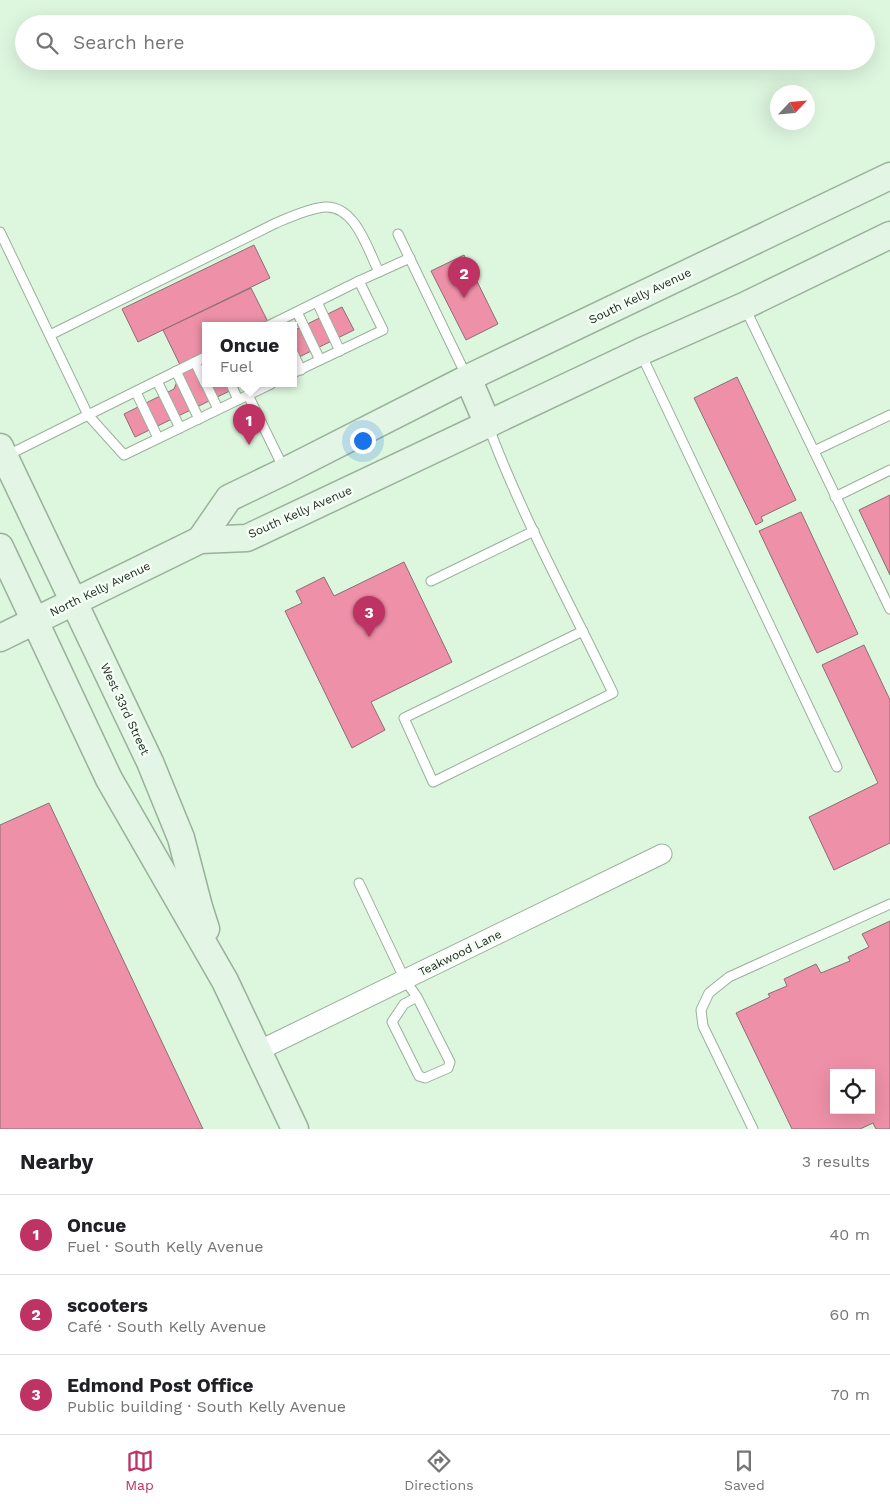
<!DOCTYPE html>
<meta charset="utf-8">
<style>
body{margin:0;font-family:"Work Sans",sans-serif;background:#f6f6f6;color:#202124}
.controls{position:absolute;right:15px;bottom:15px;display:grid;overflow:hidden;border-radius:0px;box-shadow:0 5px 20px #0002}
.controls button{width:45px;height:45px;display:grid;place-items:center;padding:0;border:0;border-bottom:1px solid #e0e0e0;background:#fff;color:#202124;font:25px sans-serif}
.compass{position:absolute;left:770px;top:85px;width:45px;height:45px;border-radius:50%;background:#fff;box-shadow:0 5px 20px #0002;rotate:64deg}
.you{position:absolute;left:362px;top:440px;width:18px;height:18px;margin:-12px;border:4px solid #fff;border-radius:50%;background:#1a73e8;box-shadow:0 0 0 8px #1a73e833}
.badge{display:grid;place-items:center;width:32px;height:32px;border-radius:50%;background:#bf3264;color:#fff;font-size:16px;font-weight:700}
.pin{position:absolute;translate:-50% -41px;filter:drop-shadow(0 1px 2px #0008)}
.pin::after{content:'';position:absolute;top:26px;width:18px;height:15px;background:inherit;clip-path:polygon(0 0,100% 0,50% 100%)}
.popup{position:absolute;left:202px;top:322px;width:95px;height:65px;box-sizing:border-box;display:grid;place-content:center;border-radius:0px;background:#fff;filter:drop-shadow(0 1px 4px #0005);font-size:16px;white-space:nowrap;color:#757577}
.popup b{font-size:19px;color:#202124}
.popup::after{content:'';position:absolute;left:50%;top:100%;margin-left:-10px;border:10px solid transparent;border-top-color:#fff}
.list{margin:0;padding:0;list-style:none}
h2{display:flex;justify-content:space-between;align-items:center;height:65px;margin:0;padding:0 20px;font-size:21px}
h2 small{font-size:16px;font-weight:400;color:#757577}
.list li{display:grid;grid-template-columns:32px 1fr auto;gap:15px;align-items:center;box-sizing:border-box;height:80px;padding:0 20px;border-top:1px solid #e0e0e0}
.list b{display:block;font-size:19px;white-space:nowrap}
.list p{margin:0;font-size:16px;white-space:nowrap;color:#757577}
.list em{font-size:16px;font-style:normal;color:#757577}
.icon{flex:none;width:28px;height:28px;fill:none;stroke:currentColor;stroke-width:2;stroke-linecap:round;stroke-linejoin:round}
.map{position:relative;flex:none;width:890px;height:1129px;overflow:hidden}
.search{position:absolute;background:#fff;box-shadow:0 5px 20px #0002;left:15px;right:15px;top:15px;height:55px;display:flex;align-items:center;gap:12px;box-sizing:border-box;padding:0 18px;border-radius:28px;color:#757577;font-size:19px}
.sheet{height:305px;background:#fff}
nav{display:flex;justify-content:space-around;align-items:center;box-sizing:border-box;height:70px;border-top:1px solid #e0e0e0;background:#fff;font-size:14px;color:#757577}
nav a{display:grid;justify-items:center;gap:2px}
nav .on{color:#bf3264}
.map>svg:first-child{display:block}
.building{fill:#ee90a8;stroke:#8d6d74;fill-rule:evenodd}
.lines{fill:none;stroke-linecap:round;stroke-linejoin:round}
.service-casing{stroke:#99b19a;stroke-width:11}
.minor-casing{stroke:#99b19a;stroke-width:21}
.secondary-casing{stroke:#99b19a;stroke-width:29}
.service{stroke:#fff;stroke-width:9}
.minor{stroke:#fff;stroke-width:19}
.secondary{stroke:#e3f5e5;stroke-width:26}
.labels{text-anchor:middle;stroke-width:5;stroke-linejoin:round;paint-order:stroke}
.street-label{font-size:12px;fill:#222c23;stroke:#f5fff5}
</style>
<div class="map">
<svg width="890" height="1129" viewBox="0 0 890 1129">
<rect width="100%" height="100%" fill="#ddf6de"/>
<g class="building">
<path d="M 254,245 L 270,278 L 138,342 L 122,309 Z"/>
<path d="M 464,255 L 498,324 L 466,340 L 431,271 Z"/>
<path d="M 251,288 L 270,326 L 205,326 L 205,384 L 244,384 L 135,437 L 124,414 L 174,389 L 182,369 L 163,330 Z"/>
<path d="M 342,307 L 354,330 L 293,360 L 293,331 Z"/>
<path d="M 737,377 L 796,500 L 761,517 L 763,521 L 756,525 L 694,398 Z"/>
<path d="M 890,495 L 890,575 L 859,510 Z"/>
<path d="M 801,512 L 858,634 L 817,653 L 759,531 Z"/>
<path d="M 404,562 L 452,662 L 371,702 L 385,730 L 352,748 L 285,611 L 302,603 L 296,591 L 324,577 L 334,596 Z"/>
<path d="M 864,645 L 890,700 L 890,843 L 834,870 L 809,817 L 878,783 L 822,665 Z"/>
<path d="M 49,803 L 203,1129 L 0,1129 L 0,825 Z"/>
<path d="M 890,921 L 890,1129 L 876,1129 L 873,1123 L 860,1129 L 792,1129 L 736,1013 L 770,997 L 768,994 L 787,986 L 784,979 L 816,964 L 821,973 L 850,961 L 848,957 L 869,947 L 862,934 ZM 834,1073 L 871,1073 L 871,1110 L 834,1110 Z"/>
</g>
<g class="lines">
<defs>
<g id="service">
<path d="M 0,232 L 88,415 L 6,456"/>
<path d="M 398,234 L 466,375"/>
<path d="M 317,302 L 340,351"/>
<path d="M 745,308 L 890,609"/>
<path d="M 297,312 L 320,360"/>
<path d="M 268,326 L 359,281"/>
<path d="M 50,335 L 276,223 C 290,217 310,208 325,207 C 355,205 368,250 379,272"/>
<path d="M 293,353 L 301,370"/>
<path d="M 641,354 L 837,767"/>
<path d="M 205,357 L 88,415 L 124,455 L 271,384"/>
<path d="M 195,362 L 205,383"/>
<path d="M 176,371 L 199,419"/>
<path d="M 293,373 L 383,330 L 359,281 L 410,258"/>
<path d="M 157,381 L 180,428"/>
<path d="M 206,384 L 218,409"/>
<path d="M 231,384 L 238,400"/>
<path d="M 136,392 L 158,438"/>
<path d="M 248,395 L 284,469"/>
<path d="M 489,428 C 523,519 571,605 613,693 L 433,782 L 404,718 L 583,631"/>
<path d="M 814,451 L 890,415"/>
<path d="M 835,497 L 890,470"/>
<path d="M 431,581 L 534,531"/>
<path d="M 359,883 L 405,980 L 417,997 L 450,1062 L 448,1068 L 425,1078 L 419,1076 L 392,1022 L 404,1004 L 417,997"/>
<path d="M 753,1129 L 703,1026 L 701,1010 L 709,993 L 729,977 L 890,904"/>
</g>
<path id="minor" d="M 258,1051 L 662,854"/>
<g id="secondary">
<path d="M 468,378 L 488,425"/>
<path d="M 0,447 L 150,762 L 181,838 L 199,907 L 206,929"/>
<path d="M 200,540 L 229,498 L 285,471 L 468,378 L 890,176"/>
<path d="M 0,547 L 109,779 L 225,981 L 295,1129"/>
<path d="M 0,638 L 200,540 L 247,538 L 640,352 L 744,306 L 890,235"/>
</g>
</defs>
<use href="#service" class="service-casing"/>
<use href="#minor" class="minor-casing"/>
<use href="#secondary" class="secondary-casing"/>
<use href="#service" class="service"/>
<use href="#minor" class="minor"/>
<use href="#secondary" class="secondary"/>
</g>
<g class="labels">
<g class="street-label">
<text transform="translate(640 296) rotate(-26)" y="4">South Kelly Avenue</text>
<text transform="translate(300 512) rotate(-24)" y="4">South Kelly Avenue</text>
<text transform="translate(100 589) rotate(-26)" y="4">North Kelly Avenue</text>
<text transform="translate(125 709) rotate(65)" y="4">West 33rd Street</text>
<text transform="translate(460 953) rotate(-26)" y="4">Teakwood Lane</text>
</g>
</g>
</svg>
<div class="controls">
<button><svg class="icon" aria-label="locate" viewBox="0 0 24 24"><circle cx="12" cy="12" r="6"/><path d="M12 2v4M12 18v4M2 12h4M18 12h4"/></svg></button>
</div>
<svg class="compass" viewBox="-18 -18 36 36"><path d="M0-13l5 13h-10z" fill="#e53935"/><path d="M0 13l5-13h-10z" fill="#757577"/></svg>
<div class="you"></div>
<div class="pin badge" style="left:249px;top:445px">1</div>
<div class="popup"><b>Oncue</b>Fuel</div>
<div class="pin badge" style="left:464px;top:298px">2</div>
<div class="pin badge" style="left:369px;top:637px">3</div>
<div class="search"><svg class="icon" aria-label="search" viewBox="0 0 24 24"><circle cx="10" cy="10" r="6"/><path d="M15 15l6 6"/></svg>Search here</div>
</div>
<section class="sheet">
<h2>Nearby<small>3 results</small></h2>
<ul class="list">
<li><span class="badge">1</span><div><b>Oncue</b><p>Fuel · South Kelly Avenue</p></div><em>40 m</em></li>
<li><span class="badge">2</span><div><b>scooters</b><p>Café · South Kelly Avenue</p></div><em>60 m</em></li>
<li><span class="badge">3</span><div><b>Edmond Post Office</b><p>Public building · South Kelly Avenue</p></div><em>70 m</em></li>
</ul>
</section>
<nav>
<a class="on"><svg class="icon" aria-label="map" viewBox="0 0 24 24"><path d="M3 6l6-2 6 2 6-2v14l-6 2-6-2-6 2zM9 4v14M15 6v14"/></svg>Map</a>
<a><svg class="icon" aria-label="directions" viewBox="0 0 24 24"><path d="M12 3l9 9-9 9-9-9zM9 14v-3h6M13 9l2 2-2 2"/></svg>Directions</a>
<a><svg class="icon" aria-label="saved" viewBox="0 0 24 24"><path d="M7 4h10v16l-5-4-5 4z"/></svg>Saved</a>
</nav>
